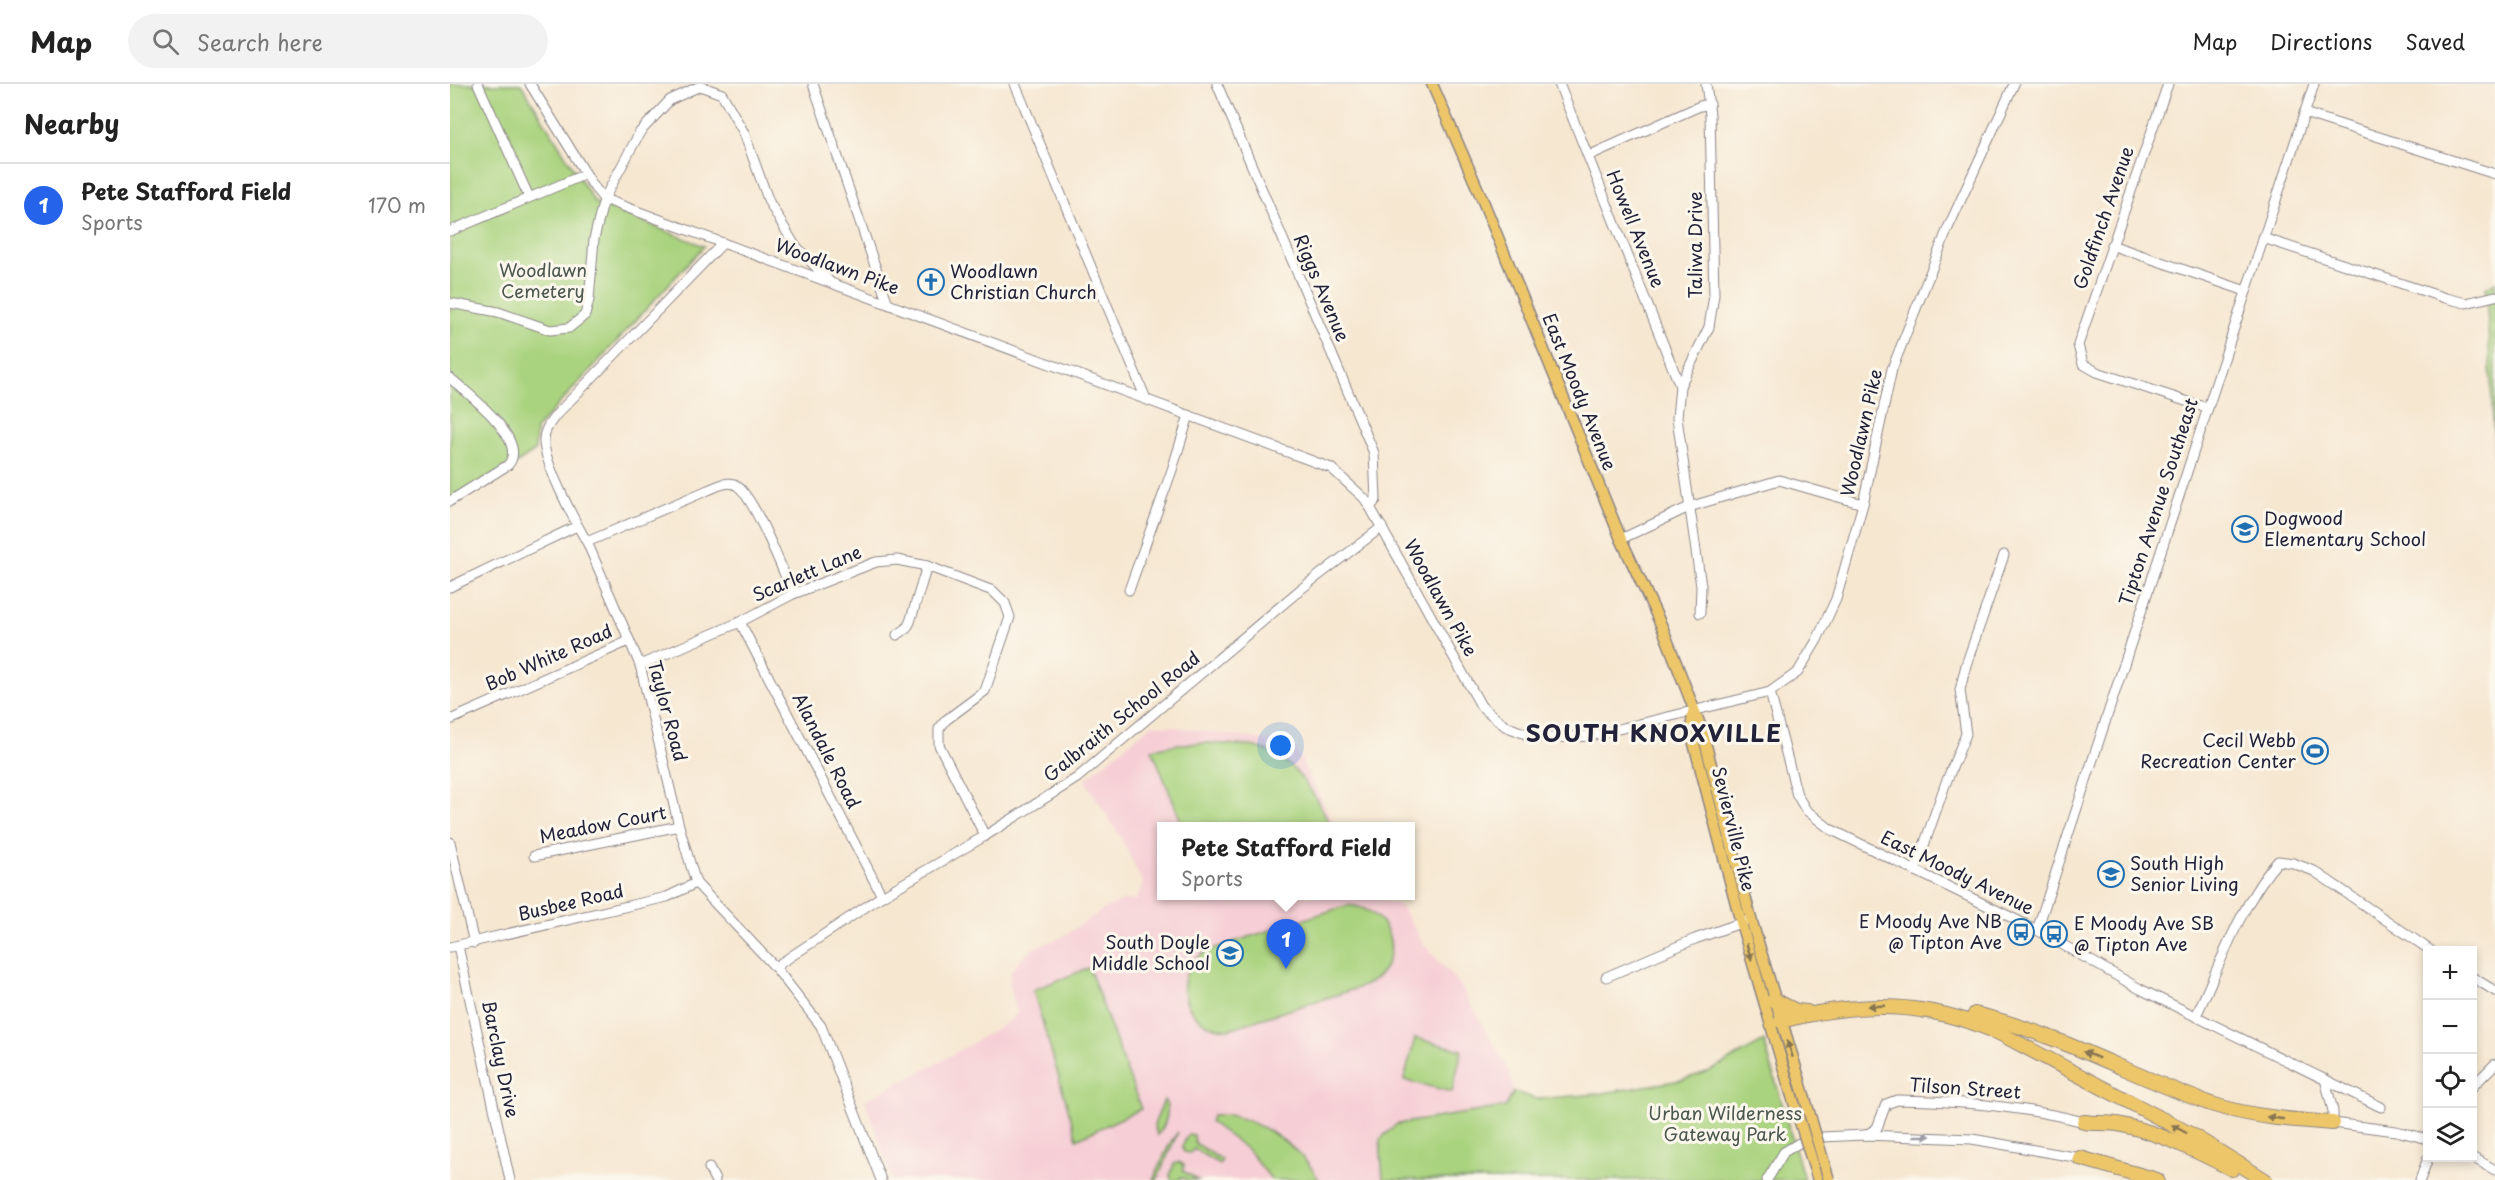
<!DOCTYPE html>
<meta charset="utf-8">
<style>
body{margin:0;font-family:"Playpen Sans",sans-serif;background:#f2f2f2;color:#222}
.controls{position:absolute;right:18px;bottom:18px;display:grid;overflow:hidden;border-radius:0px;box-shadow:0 3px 9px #0003}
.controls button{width:54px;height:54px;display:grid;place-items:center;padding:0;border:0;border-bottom:2px solid #e0e0e0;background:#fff;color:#222;font:30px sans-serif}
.you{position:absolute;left:831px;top:662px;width:21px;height:21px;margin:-15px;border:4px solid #fff;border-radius:50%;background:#1a73e8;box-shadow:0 0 0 9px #1a73e833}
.badge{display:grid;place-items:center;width:39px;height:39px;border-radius:50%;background:#2563eb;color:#fff;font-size:20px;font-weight:700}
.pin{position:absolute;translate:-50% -50px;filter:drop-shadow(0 2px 3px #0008)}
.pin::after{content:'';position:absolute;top:32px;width:21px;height:18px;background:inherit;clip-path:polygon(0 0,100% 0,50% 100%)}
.popup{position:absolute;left:707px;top:738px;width:258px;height:78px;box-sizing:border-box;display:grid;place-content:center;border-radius:0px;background:#fff;filter:drop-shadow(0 2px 4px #0005);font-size:20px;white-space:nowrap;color:#767676}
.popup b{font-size:22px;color:#222}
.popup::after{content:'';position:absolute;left:50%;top:100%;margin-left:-12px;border:12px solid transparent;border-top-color:#fff}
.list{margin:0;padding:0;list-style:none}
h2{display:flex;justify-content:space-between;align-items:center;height:78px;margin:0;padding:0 24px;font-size:26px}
h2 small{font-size:20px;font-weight:400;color:#767676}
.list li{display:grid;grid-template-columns:39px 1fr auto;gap:18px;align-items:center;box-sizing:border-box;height:84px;padding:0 24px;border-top:2px solid #e0e0e0}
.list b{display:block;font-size:22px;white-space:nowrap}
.list p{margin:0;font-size:20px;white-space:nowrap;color:#767676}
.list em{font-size:20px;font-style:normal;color:#767676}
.icon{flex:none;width:33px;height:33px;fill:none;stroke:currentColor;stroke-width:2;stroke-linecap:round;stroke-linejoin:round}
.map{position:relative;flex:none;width:2045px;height:1096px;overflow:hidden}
header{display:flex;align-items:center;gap:36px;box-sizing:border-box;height:84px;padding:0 30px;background:#fff;border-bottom:2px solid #e0e0e0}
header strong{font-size:28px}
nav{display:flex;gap:33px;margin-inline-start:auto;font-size:21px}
.search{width:420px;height:54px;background:#f2f2f2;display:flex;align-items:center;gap:15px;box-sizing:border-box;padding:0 21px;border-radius:33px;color:#767676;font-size:22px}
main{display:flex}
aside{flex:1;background:#fff}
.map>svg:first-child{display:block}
.built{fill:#f6cfd6}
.green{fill:#aad37f;stroke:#667a5d;stroke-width:1.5}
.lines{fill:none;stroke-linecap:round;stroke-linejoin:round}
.minor-casing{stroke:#8c8486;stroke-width:11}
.major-casing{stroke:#8c8486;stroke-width:13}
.highway-casing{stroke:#8c8486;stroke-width:16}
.minor{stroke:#fff;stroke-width:9}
.major{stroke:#ecc669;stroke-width:10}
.highway{stroke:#ecc669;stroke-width:14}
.major-bridge-casing{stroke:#8c8486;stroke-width:13;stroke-linecap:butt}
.major-bridge{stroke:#ecc669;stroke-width:10}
.oneway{fill:#877452}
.oneway2{fill:#9c9ca7}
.labels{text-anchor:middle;stroke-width:6;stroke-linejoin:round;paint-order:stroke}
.street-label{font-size:18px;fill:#22223b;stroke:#fbf7ec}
.park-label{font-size:18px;fill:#4b574f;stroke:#fbf7ec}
.poi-label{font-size:18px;fill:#22223b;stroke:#fbf7ec;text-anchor:start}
.district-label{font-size:24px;font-weight:bold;letter-spacing:1.5px;fill:#22223b;stroke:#fbf7ec}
</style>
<header>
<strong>Map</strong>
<div class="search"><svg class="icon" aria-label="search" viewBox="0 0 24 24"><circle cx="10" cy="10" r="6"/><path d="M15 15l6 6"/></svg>Search here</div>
<nav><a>Map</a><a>Directions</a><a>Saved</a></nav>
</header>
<main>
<aside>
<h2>Nearby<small></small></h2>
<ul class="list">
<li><span class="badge">1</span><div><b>Pete Stafford Field</b><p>Sports</p></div><em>170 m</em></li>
</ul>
</aside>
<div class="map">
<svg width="2045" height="1096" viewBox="0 0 2045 1096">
<rect width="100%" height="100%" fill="#fbf7ec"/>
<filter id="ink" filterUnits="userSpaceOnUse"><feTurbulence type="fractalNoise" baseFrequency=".0167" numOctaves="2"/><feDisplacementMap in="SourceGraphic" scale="12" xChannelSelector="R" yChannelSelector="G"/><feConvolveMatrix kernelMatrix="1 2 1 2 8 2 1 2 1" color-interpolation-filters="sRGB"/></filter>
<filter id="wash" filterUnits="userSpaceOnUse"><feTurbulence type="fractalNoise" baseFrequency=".008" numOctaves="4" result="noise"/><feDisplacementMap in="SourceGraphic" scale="24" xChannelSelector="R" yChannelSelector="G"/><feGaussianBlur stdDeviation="1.35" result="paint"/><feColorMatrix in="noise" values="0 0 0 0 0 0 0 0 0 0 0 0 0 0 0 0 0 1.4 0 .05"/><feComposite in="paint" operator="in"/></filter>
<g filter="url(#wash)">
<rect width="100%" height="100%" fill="#f6e7d1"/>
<path class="built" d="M 703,640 L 843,660 L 885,742 L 712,742 L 712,812 L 922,812 L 951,822 L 975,862 L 1010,901 L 1058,985 L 1064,1008 L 1055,1023 L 975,1034 L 930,1055 L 933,1096 L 443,1096 L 415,1016 L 493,976 L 560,937 L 567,929 L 560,901 L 561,887 L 573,873 L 584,864 L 612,853 L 654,825 L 673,817 L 686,816 L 693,799 L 671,754 L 636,698 L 636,694 Z"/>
<g class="green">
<path d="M 0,0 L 71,0 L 145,119 L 254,162 L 86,345 L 85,367 L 0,423 Z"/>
<path d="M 2045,198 L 2045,378 L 2036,204 Z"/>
<path d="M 759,659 C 774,660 791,660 806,663 C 843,672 866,711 881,742 L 733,742 L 702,665 L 729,660 Z"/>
<path d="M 898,821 C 945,825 957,881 914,902 L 779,945 C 728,944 716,881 765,864 Z"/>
<path d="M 639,884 L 691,1025 L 627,1055 L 583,906 Z"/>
<path d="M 965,954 L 1012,966 L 1002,1008 L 954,996 Z"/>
<path d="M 1314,957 L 1354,1096 L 933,1096 L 930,1055 L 947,1040 L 1055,1023 L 1064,1008 L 1087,1015 L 1147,1010 L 1232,996 L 1260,987 Z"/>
<path d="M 714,1016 C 721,1025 716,1042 707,1051 L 704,1041 Z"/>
<path d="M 779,1031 C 814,1039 852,1064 869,1096 L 822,1096 L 797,1065 L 760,1038 L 762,1032 Z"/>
<path d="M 728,1048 L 707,1096 L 703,1096 L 720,1059 Z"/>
<path d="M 738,1050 L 744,1051 L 745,1059 L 772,1076 L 769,1080 L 744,1065 L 740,1069 L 734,1068 L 732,1063 Z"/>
<path d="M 729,1078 L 734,1081 L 733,1087 L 748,1096 L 737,1096 L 731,1093 L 729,1096 L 721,1096 L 720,1090 L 724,1080 Z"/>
</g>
</g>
<g filter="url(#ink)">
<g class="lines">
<defs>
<g id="minor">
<path d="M 28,0 L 79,113"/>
<path d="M 80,0 L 144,103 L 154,115 L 881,384 L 914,414 L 920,423 L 1031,622 L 1055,642 L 1081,652 L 1102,654 L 1140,652 L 1320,608 L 1348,588 L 1367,556 L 1386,515 L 1413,420 L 1442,285 L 1498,144 L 1564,0"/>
<path d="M 363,0 L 438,220"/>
<path d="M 565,0 L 696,315"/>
<path d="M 767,0 L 924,369 L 926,416 L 920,423"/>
<path d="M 1109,0 L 1230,302"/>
<path d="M 1718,0 L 1628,261 L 1633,280 L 1647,288 L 1757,324"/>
<path d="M 1854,29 L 2045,90"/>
<path d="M 1138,72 L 1250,22 L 1260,20"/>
<path d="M 0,147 L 136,90"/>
<path d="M 1813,154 L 1995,214 L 2016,219 L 2045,212"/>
<path d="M 273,159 L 106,331 C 100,339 94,346 94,356 C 93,377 125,438 137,458 L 190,581 L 229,742 L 246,799 L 325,883 L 371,942 L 431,1096"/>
<path d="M 1661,161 L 1796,207"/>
<path d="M 0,219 L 48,228 L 100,246 L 119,244 L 135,231 L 139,216 L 144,155 L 154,115 L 190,48 L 220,16 L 250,2 L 272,10 L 294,49 L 319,118 L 344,160 L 379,197"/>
<path d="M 0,294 C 16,308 80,356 58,381 L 0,417"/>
<path d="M 1171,455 L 1239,423 L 1329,396 L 1413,420"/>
<path d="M 137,458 L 258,406 C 266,403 276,397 284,400 C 302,406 334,490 343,510"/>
<path d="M 0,503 L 127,442"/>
<path d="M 679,506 L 722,386 L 739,331"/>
<path d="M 1250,529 L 1251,502 L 1227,334 L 1230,302 L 1259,243 L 1264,211 L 1260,31 L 1256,0"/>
<path d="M 290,538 L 432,812"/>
<path d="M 447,551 L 456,545 L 460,538 L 477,482"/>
<path d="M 190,581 L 290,538 L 343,510 L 426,478 L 447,476 L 477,482 L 543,507 L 555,519 L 560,533 L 535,607 L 496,636 L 489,645 L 489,661 L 535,752"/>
<path d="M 1320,608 L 1347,711 L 1356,726 L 1380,745 L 1587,846 L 1690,905 L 1931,1023"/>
<path d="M 0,636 L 179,557"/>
<path d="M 0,758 L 24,859"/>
<path d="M 84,772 L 229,742"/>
<path d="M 1465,787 L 1495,701 L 1516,650 L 1510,606 L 1516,581 L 1554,471"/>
<path d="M 1587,846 L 1864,0"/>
<path d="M 8,862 L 60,1096"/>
<path d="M 0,863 L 217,813 L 246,799"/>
<path d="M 325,883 L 432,812 L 535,752 L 627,694 L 851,505 L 932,443"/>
<path d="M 1156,893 L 1245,855 L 1296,837"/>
<path d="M 2022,893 L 2045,907"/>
<path d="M 1746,932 C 1769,883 1792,817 1828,777 L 1843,779 L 1864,787 L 1980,866"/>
<path d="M 1875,995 L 1883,1027 L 1883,1039 L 1946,1047 L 1978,1055"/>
<path d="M 2022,1003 L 2045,980"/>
<path d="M 1416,1051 L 1427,1044 L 1436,1020 L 1447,1016 C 1511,1017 1572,1022 1634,1038"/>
<path d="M 2022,1073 L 2045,1086"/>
<path d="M 259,1084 L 265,1096"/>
<path d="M 1317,1096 L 1334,1068 L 1349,1059 L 1372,1053 L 1414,1051 L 1522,1055 L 1630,1074"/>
<path d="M 1970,1096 L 1978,1074"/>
</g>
<g id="major">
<path d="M 982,0 L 1033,117 L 1171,455 L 1213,545 L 1252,646 L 1301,835 L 1349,994"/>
<path d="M 1243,628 L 1241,648 L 1291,839 L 1337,996"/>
<path d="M 1363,1080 L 1368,1096"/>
</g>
<g id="highway">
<path d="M 1324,916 L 1346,927 L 1357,928"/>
<path d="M 1525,930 C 1607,949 1682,992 1761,1020 C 1801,1033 1842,1036 1883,1039"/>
<path d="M 1331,937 C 1410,917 1476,916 1551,950 L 1740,1050 L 1815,1096"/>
<path d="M 1634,1038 C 1646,1040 1659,1038 1672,1041 C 1710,1049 1747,1067 1782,1085"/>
<path d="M 1630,1074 L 1707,1096"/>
</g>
</defs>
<use href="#minor" class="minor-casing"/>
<use href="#major" class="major-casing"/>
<use href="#highway" class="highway-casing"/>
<use href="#minor" class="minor"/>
<use href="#major" class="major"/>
<use href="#highway" class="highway"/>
<defs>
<g id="major-bridge">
<path d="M 1349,994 L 1379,1096"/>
<path d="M 1337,996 L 1363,1080"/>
</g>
</defs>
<use href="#major-bridge" class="major-bridge-casing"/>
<use href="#major-bridge" class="major-bridge"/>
</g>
<defs><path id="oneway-solid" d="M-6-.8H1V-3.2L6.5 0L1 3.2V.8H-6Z" transform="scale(1.5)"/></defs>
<g class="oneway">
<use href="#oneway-solid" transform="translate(1299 868) rotate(74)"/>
<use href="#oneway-solid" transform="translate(1426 922) rotate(178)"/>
<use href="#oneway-solid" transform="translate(1340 965) rotate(-108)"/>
<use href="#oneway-solid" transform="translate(1641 971) rotate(-158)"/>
<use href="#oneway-solid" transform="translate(1825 1034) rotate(-172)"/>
<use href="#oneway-solid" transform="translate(1729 1045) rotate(-152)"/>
</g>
<use class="oneway2" href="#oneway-solid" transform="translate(1472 1052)"/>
</g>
<defs>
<symbol id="church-ring" viewBox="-11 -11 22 22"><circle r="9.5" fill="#fbf7ec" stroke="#1f6fb2" stroke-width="1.5"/><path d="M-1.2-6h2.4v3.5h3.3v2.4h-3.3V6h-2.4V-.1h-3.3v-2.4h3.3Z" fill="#1f6fb2"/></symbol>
<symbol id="school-ring" viewBox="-11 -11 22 22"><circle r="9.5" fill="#fbf7ec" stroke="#1f6fb2" stroke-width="1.5"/><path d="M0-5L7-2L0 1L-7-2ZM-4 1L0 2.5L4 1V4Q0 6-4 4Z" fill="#1f6fb2"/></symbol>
<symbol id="stadium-ring" viewBox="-11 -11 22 22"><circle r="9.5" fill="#fbf7ec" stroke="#1f6fb2" stroke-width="1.5"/><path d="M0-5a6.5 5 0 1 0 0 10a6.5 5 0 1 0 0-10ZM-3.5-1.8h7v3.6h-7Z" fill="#1f6fb2"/></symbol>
<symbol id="bus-ring" viewBox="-11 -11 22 22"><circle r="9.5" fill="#fbf7ec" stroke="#1f6fb2" stroke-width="1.5"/><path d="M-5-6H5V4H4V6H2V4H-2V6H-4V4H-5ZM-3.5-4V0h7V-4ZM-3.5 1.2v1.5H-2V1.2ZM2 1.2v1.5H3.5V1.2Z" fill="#1f6fb2"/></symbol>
</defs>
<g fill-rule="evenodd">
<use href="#church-ring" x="466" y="183" width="30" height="30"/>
<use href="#school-ring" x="1780" y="430" width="30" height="30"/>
<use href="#stadium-ring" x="1850" y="652" width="30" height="30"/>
<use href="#school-ring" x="1646" y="775" width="30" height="30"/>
<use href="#bus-ring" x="1556" y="833" width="30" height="30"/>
<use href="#bus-ring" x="1589" y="835" width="30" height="30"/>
<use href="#school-ring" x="765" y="854" width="30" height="30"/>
</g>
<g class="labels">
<g class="street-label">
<text transform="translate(1654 134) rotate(-71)" y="6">Goldfinch Avenue</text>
<text transform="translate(1185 145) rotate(68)" y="6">Howell Avenue</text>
<text transform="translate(1246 161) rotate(-90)" y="6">Taliwa Drive</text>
<text transform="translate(387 183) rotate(20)" y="6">Woodlawn Pike</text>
<text transform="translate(871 204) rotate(67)" y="6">Riggs Avenue</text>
<text transform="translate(1129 308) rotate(68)" y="6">East Moody Avenue</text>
<text transform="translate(1412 349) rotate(-77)" y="6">Woodlawn Pike</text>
<text transform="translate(1709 418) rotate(-72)" y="6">Tipton Avenue Southeast</text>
<text transform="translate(357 490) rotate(-23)" y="6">Scarlett Lane</text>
<text transform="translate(990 514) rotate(61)" y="6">Woodlawn Pike</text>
<text transform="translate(99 574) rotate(-24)" y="6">Bob White Road</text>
<text transform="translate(217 627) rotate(75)" y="6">Taylor Road</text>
<text transform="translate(672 633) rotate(-39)" y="6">Galbraith School Road</text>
<text transform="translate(376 667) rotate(63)" y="6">Alandale Road</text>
<text transform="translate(153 741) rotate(-11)" y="6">Meadow Court</text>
<text transform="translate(1283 745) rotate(76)" y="6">Sevierville Pike</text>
<text transform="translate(1507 789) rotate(26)" y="6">East Moody Avenue</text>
<text transform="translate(121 819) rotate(-13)" y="6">Busbee Road</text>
<text transform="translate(50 975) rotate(78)" y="6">Barclay Drive</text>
<text transform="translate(1515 1005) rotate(4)" y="6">Tilson Street</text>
</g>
<g class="park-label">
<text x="93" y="193">Woodlawn<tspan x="93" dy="21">Cemetery</tspan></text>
<text x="1275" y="1036">Urban Wilderness<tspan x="1275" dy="21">Gateway Park</tspan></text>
</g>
<g class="poi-label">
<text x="500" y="194">Woodlawn<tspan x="500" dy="21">Christian Church</tspan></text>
<text x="1814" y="441">Dogwood<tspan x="1814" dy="21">Elementary School</tspan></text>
<text x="1846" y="663" text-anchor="end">Cecil Webb<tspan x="1846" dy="21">Recreation Center</tspan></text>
<text x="1680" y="786">South High<tspan x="1680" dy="21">Senior Living</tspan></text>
<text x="1552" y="844" text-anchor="end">E Moody Ave NB<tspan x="1552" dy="21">@ Tipton Ave</tspan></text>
<text x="1624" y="846">E Moody Ave SB<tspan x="1624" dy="21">@ Tipton Ave</tspan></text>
<text x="760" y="865" text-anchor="end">South Doyle<tspan x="760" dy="21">Middle School</tspan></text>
</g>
<g class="district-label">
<text x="1204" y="658">SOUTH KNOXVILLE</text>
</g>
</g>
</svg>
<div class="controls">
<button>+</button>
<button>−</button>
<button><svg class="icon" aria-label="locate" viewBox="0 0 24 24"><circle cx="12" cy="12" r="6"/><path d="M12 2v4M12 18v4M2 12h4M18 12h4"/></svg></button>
<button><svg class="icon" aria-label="layers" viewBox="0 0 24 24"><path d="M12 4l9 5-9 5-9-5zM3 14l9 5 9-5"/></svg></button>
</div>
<div class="you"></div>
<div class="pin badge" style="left:836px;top:885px">1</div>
<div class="popup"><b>Pete Stafford Field</b>Sports</div>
</div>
</main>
